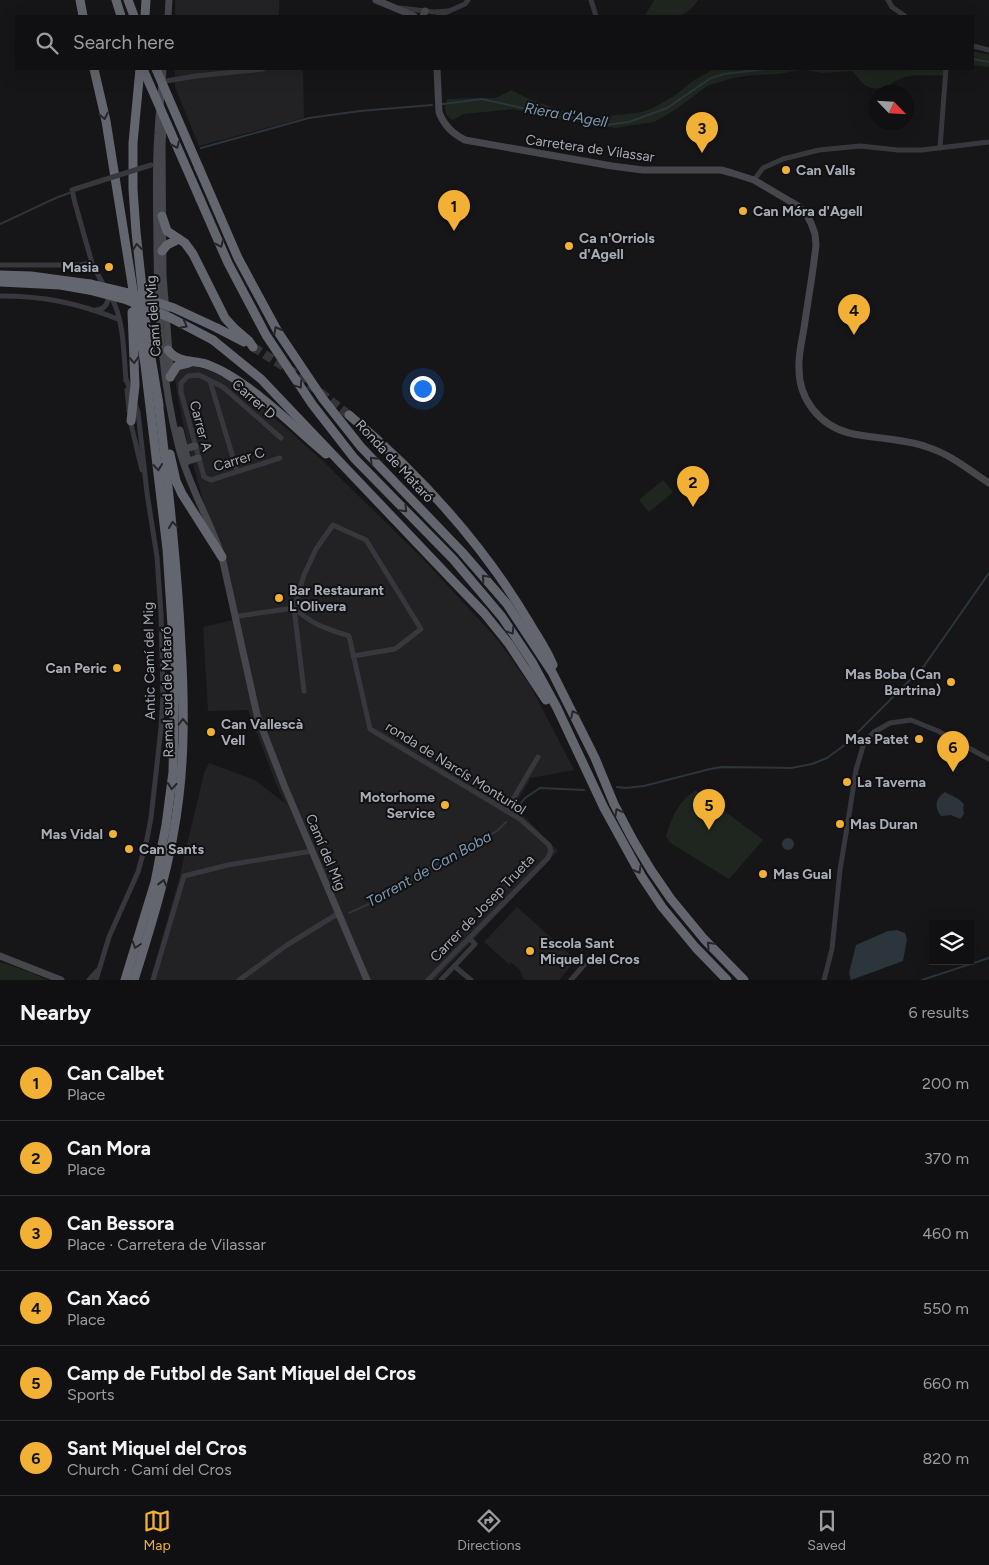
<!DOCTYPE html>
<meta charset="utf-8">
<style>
body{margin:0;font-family:Figtree,sans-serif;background:#19191b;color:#f1f3f6}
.controls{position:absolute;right:15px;bottom:15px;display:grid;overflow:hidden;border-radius:0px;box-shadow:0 5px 20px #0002}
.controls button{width:45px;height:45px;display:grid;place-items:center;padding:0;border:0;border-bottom:1px solid #303032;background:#101012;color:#f1f3f6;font:25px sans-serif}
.compass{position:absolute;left:869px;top:85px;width:45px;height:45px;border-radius:50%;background:#101012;box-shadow:0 5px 20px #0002;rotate:115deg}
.you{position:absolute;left:422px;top:388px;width:18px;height:18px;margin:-12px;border:4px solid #fff;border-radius:50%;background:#1a73e8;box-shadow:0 0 0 8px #1a73e833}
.badge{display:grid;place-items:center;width:32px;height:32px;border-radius:50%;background:#f2b134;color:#111;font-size:16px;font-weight:700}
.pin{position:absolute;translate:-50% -41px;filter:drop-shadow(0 1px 2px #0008)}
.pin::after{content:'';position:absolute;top:26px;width:18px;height:15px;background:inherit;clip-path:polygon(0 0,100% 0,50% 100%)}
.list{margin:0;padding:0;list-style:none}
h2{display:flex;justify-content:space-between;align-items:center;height:65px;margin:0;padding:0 20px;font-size:21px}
h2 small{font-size:16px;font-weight:400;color:#9c9d9f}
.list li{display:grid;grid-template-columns:32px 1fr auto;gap:15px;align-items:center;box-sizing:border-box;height:75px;padding:0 20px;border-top:1px solid #303032}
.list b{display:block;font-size:19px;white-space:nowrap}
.list p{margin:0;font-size:16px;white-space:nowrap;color:#9c9d9f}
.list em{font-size:16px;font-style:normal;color:#9c9d9f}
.icon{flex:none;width:28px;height:28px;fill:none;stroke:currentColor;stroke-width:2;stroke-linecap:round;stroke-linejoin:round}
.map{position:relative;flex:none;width:989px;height:980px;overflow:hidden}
.search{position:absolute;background:#101012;box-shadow:0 5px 20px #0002;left:15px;right:15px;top:15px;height:55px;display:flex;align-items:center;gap:12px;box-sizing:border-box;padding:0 18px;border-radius:0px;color:#9c9d9f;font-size:19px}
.sheet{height:515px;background:#101012}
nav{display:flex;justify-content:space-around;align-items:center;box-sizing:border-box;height:70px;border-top:1px solid #303032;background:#101012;font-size:14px;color:#9c9d9f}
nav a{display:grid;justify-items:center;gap:2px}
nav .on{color:#f2b134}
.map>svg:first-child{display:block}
.built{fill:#222225}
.green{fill:#1e261f}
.water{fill:#2c353c}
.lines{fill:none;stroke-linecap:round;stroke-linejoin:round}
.stream{stroke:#2c353c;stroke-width:2}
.highway-tunnel{stroke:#333438;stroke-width:9;stroke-dasharray:9 4.5;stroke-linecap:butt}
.street{stroke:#37383d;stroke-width:5}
.secondary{stroke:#45474d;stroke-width:7}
.highway{stroke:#63666e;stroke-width:9}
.street-bridge{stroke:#37383d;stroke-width:5}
.highway-bridge{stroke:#63666e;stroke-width:9}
.oneway{stroke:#26262a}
.poi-dot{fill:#f2b134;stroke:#111113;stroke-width:2}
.labels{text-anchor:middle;stroke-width:4;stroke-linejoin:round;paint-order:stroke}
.street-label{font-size:14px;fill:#a8adb8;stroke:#111113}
.poi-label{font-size:14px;font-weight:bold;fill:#a8adb8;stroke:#111113;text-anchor:start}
.water-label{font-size:15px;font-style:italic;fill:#7f9bb3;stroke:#111113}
</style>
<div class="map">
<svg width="989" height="980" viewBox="0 0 989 980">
<rect width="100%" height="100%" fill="#161618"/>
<g class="built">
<path d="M 175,0 L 279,0 L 279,12 L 278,16 L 175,16 Z"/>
<path d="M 175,69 L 303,69 L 304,118 L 199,146 L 175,87 Z"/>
<path d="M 191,365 L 208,370 L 226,378 L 241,388 L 325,463 L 423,559 L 497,639 L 530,685 L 574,770 L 531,778 L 514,806 L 558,851 L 435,980 L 150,980 L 179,879 L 204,773 L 209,763 L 255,780 L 286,804 L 277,786 L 248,710 L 208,711 L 203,627 L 233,620 L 225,582 L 187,441 L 178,399 L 175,379 L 178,371 L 183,366 Z"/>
<path d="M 517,907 L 576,960 L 559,980 L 525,980 L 523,978 L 520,970 L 511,962 L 509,964 L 484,942 Z"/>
</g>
<g class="green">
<path d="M 654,0 L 698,0 C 685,22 668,16 645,16 Z"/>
<path d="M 973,51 L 989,55 L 989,67 L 973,65 Z"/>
<path d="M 714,69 L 950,69 L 945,75 C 932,77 918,73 905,77 C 894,80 885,91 872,88 C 861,86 859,77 852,71 L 822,73 L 802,69 L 780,74 L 753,75 L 733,78 L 707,86 L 675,110 L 654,122 L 615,128 L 545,117 L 514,109 L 464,114 L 453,120 C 444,116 444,108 447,99 L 475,98 L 496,98 L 511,90 L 529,99 L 566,112 L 589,117 L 628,114 L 642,112 L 653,108 L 674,96 L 694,80 Z"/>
<path d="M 663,480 L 673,492 L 649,512 L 639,500 Z"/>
<path d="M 696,790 L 758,836 L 763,840 L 729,879 L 669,842 L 666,836 C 672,816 678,802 696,790 Z"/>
<path d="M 0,962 L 30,972 L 47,980 L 0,980 Z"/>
</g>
<g class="water">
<path d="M 945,792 C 953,797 959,797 964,805 L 963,808 L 964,814 L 960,819 L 951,815 L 941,816 C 934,807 935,798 945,792 Z"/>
<circle cx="788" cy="844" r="6"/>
<path d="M 897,930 L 905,933 L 907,939 L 903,961 L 851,980 L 849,973 L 856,945 L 888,931 Z"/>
</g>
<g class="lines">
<g class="stream">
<path d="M 973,59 L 989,62"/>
<path d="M 443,104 L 482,99 L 549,114 L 606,125 L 629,122 L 667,108 L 711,78 L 724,74 L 767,69"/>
<path d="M 201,148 L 309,118 L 360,111 L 432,105"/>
<path d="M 0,224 L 58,197 L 72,192"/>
<path d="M 617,787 L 626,788 L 644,786 L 710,769 L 722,767 L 791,768 L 812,764 L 827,758 L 846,744 L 924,666 L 989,573"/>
<path d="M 517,808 L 525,798 L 540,788 L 584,790"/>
<path d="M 349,913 L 373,902 L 391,893 L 410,879 L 497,831 L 506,822"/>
<path d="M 922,980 L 989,958"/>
</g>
<path class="highway-tunnel" d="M 253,347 L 299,376 L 349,415"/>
<g class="street">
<path d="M 591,0 L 596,16"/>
<path d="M 888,0 L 892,7 L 905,16"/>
<path d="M 400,8 L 434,12 L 449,11"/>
<path d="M 438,16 L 465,4 L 468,0"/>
<path d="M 973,46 L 989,50"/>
<path d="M 166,81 L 196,76 L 263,69"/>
<path d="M 940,147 L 946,69"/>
<path d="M 754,180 L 763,168 L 783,159 L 819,150 L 860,146 L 898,150 L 922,150 L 989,142"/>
<path d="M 97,182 L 72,190 L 75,203 L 92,263 L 105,288"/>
<path d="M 0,265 L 80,265 L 92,263"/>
<path d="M 0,296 C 45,296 77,303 118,319"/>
<path d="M 111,297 C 124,318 124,357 126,381"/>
<path d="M 96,310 C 106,309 108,303 109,294"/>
<path d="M 210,381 L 237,471"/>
<path d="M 127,390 L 129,411"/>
<path d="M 130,420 L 142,470"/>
<path d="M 280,458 L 211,480 L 204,477 L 181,392 L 181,383 L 188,376 L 199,375 L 223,387 L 281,438"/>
<path d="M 239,616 L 294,608 C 313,625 325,628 349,636 L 370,729 L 520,819 L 549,845 L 551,851 L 548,858 L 428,980"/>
<path d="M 304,691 L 294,608 L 304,575 L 316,549 L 333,525 L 366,540 L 421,629 L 395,649 L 353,656"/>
<path d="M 506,811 L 538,757"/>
<path d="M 454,966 L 471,980"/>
<path d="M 89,980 L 97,971"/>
<path d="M 96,980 L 109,937 L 138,872 L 147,839 L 151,818 L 161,728 L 163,695 L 161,614 L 157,557 L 147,493 L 138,412 L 126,379"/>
<path d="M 153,980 L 184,876 L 228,865 L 312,851"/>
<path d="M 239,980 L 287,945 L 339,913"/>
<path d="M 441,980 L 475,944 L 469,938"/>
<path d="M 571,980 L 584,965"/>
<path d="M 824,980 L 832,949 L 840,870 L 849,815 L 856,770 L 864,743 L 874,732 L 890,723 L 911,720 L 938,731 L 989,759"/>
</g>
<g class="secondary">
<path d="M 376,0 L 414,16"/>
<path d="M 168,16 L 169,0"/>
<path d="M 423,16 L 425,11"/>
<path d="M 163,69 C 162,90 159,111 158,133 C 155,172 157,211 157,250 C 158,316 162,384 179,448 C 189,487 210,520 222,557 L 257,715 L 284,785 L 367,980"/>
<path d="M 437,69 L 439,112 C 444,126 453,134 465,140 L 612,166 L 643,170 L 721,170 L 732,173 L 754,180 L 798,206 L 806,214 L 811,223 L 815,234 L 816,245 C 813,273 808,300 804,328 C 802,341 798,355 799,369 C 799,399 819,425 849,433 C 874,439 902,438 927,447 C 950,454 969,470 989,483"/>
<path d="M 164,117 L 162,144 L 163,275 L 171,378"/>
<path d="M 180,430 L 188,461"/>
<path d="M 184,449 L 195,446"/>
<path d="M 188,461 L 198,458"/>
<path d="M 0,956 L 61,980"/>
</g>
<g class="highway">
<path d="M 80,0 L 83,16"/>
<path d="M 116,0 L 121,16"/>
<path d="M 128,0 L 134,16"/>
<path d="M 145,16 L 146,0"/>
<path d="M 94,69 L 106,121 L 145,365 L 167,549 L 175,671 L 173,772 L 166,825 L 155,882 L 125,980"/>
<path d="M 140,69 L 133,143 L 133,189 L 136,232 L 147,334 L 159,405"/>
<path d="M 199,168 L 238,258 L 278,332 L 323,399 L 361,447 L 462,552 L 507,604 L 552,672 L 595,758 L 614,804 L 633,840 L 651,870 L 671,899 L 704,939 L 744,980"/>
<path d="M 200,199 L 228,263 L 266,335 L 312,404 L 354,458 L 453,559 L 502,617 L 532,662 L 557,708 L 604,808 L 642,877 L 662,907 L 696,948 L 727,980"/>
<path d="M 162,216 L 167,231 L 185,243 L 193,254 L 225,318 L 235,329 L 249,341 L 253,347"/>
<path d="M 162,251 L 167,245 L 179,239"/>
<path d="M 0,275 L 31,276 L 90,284"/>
<path d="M 0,282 L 60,285 L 89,290"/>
<path d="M 217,328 L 244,342"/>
<path d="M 213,340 L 261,379 L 454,582 L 484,613 L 509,644 L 546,700"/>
<path d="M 168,350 C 178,363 192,360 206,364 C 213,367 221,370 227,374 C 263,395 294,427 326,454"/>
<path d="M 170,377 L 177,366 L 189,363"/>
<path d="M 349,415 C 419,474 482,543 529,622 C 537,636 547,650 553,665"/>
<path d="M 131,421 L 135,385 L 132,312"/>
<path d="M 170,454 L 176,481 L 182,494 L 222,557"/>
<path d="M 134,980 C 153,920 172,859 179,796 C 185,746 184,695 181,645 C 177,563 168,481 158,400"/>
</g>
<path class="street-bridge" d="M 97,182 L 151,165"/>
<g class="highway-bridge">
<path d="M 143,69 L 200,199"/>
<path d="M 156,69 L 199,168"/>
<path d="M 90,284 L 128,293 L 174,308 L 217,328"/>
<path d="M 89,290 L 127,300 L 171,318 L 213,340"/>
</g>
</g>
<defs><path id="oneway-chevron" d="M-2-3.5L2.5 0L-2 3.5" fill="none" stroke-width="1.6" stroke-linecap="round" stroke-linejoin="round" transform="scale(1.25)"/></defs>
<g class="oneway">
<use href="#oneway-chevron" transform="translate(104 116) rotate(78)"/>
<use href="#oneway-chevron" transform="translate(176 145) rotate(66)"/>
<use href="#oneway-chevron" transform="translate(220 244) rotate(66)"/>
<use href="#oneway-chevron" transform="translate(137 247) rotate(-97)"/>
<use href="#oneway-chevron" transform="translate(184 325) rotate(28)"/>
<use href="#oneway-chevron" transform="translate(277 330) rotate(-120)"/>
<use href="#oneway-chevron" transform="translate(134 360) rotate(87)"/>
<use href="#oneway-chevron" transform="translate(299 385) rotate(56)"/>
<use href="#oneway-chevron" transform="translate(373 460) rotate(-134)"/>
<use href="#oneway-chevron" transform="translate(158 467) rotate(84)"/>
<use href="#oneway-chevron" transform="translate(404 509) rotate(46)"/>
<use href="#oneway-chevron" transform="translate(173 525) rotate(-96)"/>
<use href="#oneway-chevron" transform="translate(485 578) rotate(-131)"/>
<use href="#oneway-chevron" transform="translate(511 631) rotate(57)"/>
<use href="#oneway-chevron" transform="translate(574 714) rotate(-116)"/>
<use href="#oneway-chevron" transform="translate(183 722) rotate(-91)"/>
<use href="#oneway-chevron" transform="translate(172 786) rotate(95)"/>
<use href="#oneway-chevron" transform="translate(618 812) rotate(-118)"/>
<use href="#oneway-chevron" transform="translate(638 870) rotate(60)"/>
<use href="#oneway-chevron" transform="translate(163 883) rotate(-76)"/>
<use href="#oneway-chevron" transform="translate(136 945) rotate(108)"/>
<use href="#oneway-chevron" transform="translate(710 945) rotate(-134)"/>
</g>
<g class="poi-dot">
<circle cx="786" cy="170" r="5"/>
<circle cx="743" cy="211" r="5"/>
<circle cx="569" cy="246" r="5"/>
<circle cx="109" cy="267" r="5"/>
<circle cx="279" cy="598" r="5"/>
<circle cx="117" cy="668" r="5"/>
<circle cx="951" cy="682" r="5"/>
<circle cx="211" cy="732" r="5"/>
<circle cx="919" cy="739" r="5"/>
<circle cx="847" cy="782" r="5"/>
<circle cx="445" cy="805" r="5"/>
<circle cx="840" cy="824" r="5"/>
<circle cx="113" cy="834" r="5"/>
<circle cx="129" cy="849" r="5"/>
<circle cx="763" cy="874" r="5"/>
<circle cx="530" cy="951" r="5"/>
</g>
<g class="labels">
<g class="street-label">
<text transform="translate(590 148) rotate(8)" y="5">Carretera de Vilassar</text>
<text transform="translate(153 316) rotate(-94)" y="5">Camí del Mig</text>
<text transform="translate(254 399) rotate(41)" y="5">Carrer D</text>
<text transform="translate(201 426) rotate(75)" y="5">Carrer A</text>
<text transform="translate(239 459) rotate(-17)" y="5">Carrer C</text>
<text transform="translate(395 461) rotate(47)" y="5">Ronda de Mataró</text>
<text transform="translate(149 661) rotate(-91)" y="5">Antic Camí del Mig</text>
<text transform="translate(167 692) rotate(-91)" y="5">Ramal sud de Mataró</text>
<text transform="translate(456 768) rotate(32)" y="5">ronda de Narcís Monturiol</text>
<text transform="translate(326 852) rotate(67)" y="5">Camí del Mig</text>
<text transform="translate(482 908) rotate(-46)" y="5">Carrer de Josep Trueta</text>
</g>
<g class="poi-label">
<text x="796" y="175">Can Valls</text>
<text x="753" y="216">Can Móra d'Agell</text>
<text x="579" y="243">Ca n'Orriols<tspan x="579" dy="16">d'Agell</tspan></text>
<text x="99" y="272" text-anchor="end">Masia</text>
<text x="289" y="595">Bar Restaurant<tspan x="289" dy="16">L'Olivera</tspan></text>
<text x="107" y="673" text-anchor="end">Can Peric</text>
<text x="941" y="679" text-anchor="end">Mas Boba (Can<tspan x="941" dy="16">Bartrina)</tspan></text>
<text x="221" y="729">Can Vallescà<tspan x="221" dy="16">Vell</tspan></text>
<text x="909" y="744" text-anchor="end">Mas Patet</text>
<text x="857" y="787">La Taverna</text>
<text x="435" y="802" text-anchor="end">Motorhome<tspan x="435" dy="16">Service</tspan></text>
<text x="850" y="829">Mas Duran</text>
<text x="103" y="839" text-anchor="end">Mas Vidal</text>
<text x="139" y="854">Can Sants</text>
<text x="773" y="879">Mas Gual</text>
<text x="540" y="948">Escola Sant<tspan x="540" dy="16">Miquel del Cros</tspan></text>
</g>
<g class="water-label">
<text transform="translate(566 115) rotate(10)" y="5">Riera d'Agell</text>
<text transform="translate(429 869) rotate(-29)" y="5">Torrent de Can Boba</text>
</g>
</g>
</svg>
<div class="controls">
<button><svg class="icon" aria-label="layers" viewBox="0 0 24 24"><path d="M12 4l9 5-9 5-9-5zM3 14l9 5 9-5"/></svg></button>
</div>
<svg class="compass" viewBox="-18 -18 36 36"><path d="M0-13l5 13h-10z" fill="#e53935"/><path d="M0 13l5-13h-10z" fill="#9c9d9f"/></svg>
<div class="you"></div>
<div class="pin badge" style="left:454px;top:231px">1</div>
<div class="pin badge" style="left:693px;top:507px">2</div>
<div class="pin badge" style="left:702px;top:153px">3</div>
<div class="pin badge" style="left:854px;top:335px">4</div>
<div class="pin badge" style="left:709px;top:830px">5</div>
<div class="pin badge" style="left:953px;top:772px">6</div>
<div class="search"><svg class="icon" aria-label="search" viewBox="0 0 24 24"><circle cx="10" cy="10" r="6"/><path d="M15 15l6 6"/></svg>Search here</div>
</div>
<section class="sheet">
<h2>Nearby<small>6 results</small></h2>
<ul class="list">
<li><span class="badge">1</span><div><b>Can Calbet</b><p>Place</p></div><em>200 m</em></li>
<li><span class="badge">2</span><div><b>Can Mora</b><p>Place</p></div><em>370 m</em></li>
<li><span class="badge">3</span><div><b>Can Bessora</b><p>Place · Carretera de Vilassar</p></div><em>460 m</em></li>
<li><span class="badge">4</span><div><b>Can Xacó</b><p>Place</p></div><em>550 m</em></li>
<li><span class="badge">5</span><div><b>Camp de Futbol de Sant Miquel del Cros</b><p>Sports</p></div><em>660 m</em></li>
<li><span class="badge">6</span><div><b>Sant Miquel del Cros</b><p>Church · Camí del Cros</p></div><em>820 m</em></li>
</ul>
</section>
<nav>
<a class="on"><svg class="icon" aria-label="map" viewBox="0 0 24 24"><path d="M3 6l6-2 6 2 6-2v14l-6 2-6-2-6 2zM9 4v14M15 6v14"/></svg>Map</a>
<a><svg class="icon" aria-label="directions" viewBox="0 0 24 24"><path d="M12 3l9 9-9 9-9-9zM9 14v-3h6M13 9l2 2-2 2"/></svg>Directions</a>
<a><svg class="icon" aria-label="saved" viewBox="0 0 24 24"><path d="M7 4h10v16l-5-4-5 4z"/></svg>Saved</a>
</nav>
